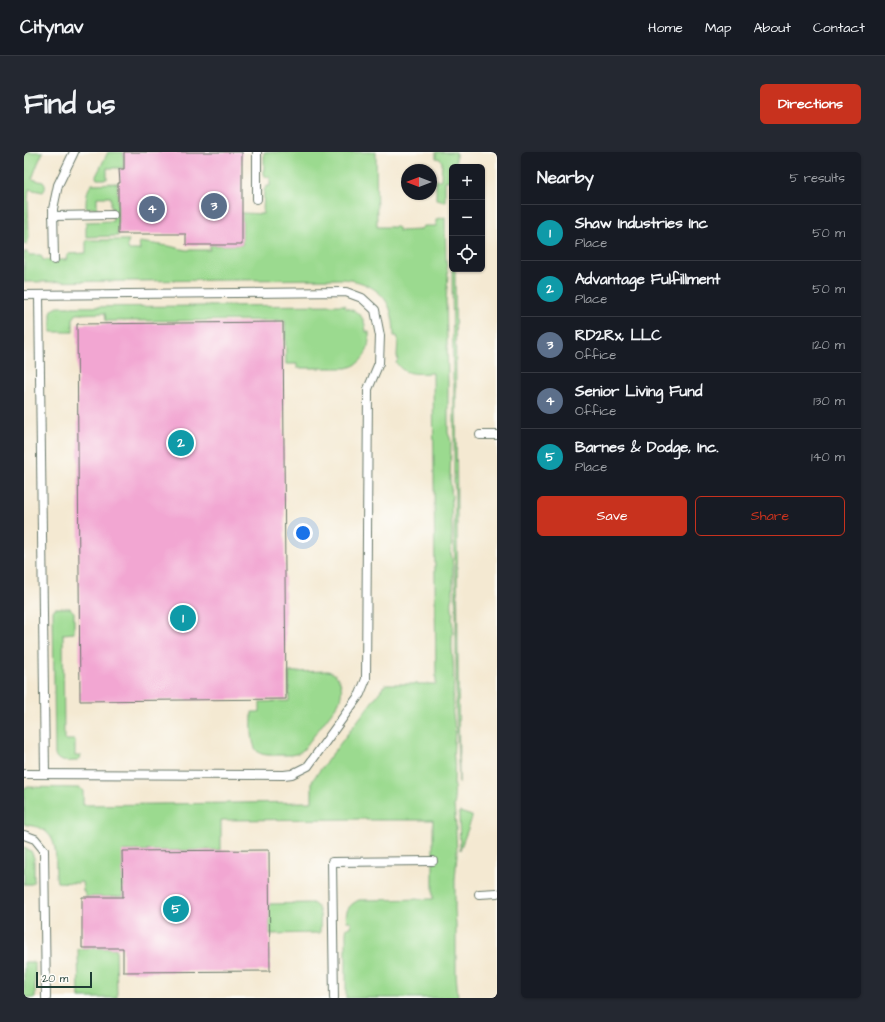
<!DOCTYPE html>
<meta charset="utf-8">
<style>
body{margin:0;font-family:"Architects Daughter",sans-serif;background:#242831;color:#f1f3f6}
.controls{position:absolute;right:12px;top:12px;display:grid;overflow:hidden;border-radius:6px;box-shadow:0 1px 3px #0004}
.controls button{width:36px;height:36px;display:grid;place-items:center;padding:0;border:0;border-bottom:1px solid #363941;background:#171b24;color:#f1f3f6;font:20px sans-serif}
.compass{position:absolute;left:377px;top:12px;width:36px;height:36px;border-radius:50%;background:#171b24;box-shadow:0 1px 3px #0004;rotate:270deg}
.scale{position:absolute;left:12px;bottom:10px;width:56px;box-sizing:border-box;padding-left:4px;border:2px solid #1f3d34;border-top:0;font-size:11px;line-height:14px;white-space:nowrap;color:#1f3d34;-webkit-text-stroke:3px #fdfcf7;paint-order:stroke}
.you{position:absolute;left:279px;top:381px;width:14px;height:14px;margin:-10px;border:3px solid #fff;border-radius:50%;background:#1a73e8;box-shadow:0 0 0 6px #1a73e833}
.badge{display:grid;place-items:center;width:26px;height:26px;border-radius:50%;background:#c8321e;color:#fff;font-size:13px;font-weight:700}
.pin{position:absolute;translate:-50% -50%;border:2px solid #fff;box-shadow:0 1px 4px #0006}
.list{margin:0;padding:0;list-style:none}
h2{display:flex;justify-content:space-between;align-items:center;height:52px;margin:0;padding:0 16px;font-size:17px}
h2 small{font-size:13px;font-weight:400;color:#9ea1a6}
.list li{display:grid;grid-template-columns:26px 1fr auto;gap:12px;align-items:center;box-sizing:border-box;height:56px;padding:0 16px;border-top:1px solid #363941}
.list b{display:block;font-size:15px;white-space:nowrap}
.list p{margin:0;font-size:13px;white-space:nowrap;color:#9ea1a6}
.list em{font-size:13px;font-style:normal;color:#9ea1a6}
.actions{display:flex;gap:8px;padding:12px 16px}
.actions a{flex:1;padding:9px 0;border:1px solid #c8321e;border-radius:6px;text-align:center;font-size:14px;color:#c8321e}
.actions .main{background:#c8321e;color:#fff}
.icon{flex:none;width:22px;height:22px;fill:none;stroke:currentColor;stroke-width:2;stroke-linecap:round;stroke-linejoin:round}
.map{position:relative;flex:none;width:473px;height:846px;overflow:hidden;border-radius:6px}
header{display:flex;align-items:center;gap:24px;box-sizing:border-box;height:56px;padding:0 20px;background:#171b24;border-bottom:1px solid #363941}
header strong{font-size:19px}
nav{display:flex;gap:22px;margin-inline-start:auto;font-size:14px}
.intro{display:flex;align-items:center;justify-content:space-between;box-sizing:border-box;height:96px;padding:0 24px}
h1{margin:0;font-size:28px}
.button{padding:10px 18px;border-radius:6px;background:#c8321e;color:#fff;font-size:14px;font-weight:700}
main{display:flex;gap:24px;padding:0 24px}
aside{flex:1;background:#171b24;border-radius:6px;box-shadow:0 1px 3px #0004}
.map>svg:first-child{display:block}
.green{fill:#9bda8f;stroke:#5d8c62}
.building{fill:#f2a6d2}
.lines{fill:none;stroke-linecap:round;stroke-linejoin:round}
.lane-casing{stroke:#6a796b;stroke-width:10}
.lane{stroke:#fff;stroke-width:8}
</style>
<header>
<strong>Citynav</strong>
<nav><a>Home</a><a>Map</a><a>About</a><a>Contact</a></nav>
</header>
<div class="intro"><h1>Find us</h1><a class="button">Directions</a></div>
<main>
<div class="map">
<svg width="473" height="846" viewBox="0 0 473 846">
<rect width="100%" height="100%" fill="#fdfcf7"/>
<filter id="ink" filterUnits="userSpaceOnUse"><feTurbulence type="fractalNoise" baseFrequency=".025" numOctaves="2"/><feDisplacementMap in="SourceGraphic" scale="8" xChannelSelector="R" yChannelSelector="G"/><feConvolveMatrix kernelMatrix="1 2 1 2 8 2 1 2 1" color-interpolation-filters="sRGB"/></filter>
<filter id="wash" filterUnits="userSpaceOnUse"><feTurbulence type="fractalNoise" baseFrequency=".012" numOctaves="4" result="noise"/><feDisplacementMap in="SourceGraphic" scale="16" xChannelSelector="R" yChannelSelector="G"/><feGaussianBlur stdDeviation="0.9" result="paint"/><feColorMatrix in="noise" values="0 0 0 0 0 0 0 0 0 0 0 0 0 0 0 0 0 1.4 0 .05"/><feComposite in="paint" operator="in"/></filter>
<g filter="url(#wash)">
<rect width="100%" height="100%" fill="#f4e9d2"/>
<g class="green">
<path d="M 0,0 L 19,0 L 14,11 L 8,27 L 19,30 C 22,33 22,37 19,40 L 5,37 L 4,47 L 5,86 L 3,92 L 0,92 Z"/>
<path d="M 84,0 L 100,0 L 100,16 L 83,16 L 83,27 L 73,27 L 72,25 L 72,24 Z"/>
<path d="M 240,0 L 352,0 L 353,75 L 372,75 L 374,76 L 375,79 L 396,78 L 400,74 L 412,74 L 412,67 L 421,65 L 422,109 L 424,124 L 422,148 L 424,230 L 424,281 L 426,286 L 427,290 L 426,328 L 428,345 L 427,350 L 428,381 L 427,402 C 429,406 428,410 429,415 L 429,446 C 427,449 428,458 429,461 L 428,466 L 429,475 L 428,476 L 429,481 L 428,485 C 428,489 428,493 428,497 C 430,514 430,531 429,548 C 431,554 428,557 429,563 C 429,565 430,567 430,569 C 431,576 431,584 430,591 C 430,596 429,601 430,607 C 431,615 430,623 430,631 C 430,636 431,641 430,647 L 431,649 L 430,653 L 432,675 L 432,680 L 433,703 L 431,728 L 431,758 C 432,763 431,768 432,772 L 432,822 L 434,846 L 322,846 L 322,780 L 323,776 L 327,775 L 327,770 L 323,769 C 320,759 326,752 335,748 L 409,747 L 409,668 L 342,668 L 342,667 L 197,668 L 197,698 L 99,699 L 99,745 L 62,745 L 59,738 L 58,730 L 56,730 L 54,731 L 33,730 C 29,713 38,688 18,677 C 13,674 6,674 0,672 L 0,636 L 2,635 L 56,636 L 59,639 L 59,653 L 288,650 L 288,630 L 290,626 L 360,534 L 363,532 L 412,532 L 409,221 C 395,221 380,225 372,210 L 374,208 L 373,204 L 374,187 L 373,184 L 370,184 C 370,175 369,166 366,157 C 359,137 337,128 318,127 L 0,130 L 0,100 L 3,100 L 5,103 L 17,103 L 19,108 L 42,108 L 43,103 L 44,102 L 62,101 L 62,88 L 105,88 L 103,93 L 105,98 L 116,98 L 115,90 L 145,94 L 162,98 L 186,98 L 186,93 L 218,93 L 218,61 L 239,62 L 240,38 L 243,34 L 246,34 L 246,25 L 242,25 L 240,22 Z"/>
<path d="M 412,0 L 432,0 L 432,15 L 428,15 L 428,28 L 421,29 L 421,51 L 417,48 L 412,47 L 412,28 L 416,28 L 417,27 L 418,10 L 416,7 L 412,6 Z"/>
<path d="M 94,31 L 94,84 L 62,85 L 62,70 L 89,69 L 89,56 L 87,56 L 87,45 L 73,45 L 73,56 L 62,56 C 62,48 62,38 68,32 Z"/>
<path d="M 428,114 L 428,117 L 431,117 L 435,631 L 432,561 L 432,454 L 430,384 L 431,341 L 430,329 L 430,231 L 429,227 Z"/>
<path d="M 321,153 L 321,156 C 336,159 341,166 342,180 L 345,180 C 346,197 340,213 322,216 L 273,216 L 273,212 L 262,212 L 261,168 L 82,169 L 81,161 L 52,162 L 51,164 L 49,167 L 49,180 L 27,180 L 27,161 L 28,158 L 34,155 Z"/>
<path d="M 31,456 L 46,456 L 50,460 L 50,481 L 39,482 L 40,588 L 51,588 L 51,604 L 57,604 L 56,607 L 53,609 C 45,609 35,612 31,603 L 29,459 Z"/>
<path d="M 304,519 C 319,523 320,541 314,552 L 279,598 C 272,604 264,603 255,603 C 249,603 239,604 234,600 C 226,593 228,570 228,560 L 236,560 L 236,550 L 265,549 L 265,520 Z"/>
<path d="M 436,660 L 448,664 L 448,666 L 436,698 L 435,662 Z"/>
<path d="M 0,696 L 7,699 L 10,706 L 10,729 L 8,732 L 0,732 Z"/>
<path d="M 288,751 C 299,755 296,771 296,781 L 245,782 L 245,752 Z"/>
<path d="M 59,796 L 92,796 L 93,846 L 55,846 L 54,797 L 56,797 Z"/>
<path d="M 0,810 L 9,810 L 11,812 L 11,846 L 0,846 Z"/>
</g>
<g id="blocks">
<g class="building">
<path d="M 100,0 L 218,0 L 218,93 L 162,93 L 162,82 L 94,82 L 94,31 L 96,31 L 95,17 L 100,17 Z"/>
<path d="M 259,170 L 262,547 L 56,549 L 53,172 Z"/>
<path d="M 245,698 L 246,819 L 99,820 L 99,796 L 58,796 L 58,745 L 99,745 L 98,699 Z"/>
</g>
</g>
</g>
<g filter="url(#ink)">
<use href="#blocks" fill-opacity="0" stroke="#6a796b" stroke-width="1"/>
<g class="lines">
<defs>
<g id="lane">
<path d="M 233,0 L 233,47"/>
<path d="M 29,64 L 89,63"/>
<path d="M 30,108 L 29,57 L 34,33 L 50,0"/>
<path d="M 0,143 L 322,140 L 338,146 L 351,158 L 356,184 L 355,211 L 344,237 L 342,527 L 336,542 L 284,614 L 268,622 L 260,623 L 0,622"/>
<path d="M 15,143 L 21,622"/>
<path d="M 456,283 L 473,283"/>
<path d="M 0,683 L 11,687 L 20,698 L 22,846"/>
<path d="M 455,742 L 473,741"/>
<path d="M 310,846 L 308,710 L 409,709"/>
</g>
</defs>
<use href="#lane" class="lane-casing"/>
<use href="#lane" class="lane"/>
</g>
</g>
</svg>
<div class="controls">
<button>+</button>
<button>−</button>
<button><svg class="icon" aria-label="locate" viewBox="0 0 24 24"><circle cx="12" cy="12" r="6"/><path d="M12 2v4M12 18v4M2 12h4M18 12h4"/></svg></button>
</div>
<svg class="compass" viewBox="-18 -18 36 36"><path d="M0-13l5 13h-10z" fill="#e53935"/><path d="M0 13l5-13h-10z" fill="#9ea1a6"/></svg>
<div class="scale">20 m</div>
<div class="you"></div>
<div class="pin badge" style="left:159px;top:466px;background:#0f9aa8">1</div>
<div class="pin badge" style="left:157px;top:291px;background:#0f9aa8">2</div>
<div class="pin badge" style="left:190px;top:54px;background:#5c6f8a">3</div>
<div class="pin badge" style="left:128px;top:57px;background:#5c6f8a">4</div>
<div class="pin badge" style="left:152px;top:757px;background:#0f9aa8">5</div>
</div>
<aside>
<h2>Nearby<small>5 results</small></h2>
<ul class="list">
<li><span class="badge" style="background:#0f9aa8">1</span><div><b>Shaw Industries Inc</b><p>Place</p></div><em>50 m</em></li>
<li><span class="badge" style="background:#0f9aa8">2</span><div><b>Advantage Fulfillment</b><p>Place</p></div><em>50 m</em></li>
<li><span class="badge" style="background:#5c6f8a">3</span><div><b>RD2Rx, LLC</b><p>Office</p></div><em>120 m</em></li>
<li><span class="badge" style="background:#5c6f8a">4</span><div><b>Senior Living Fund</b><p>Office</p></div><em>130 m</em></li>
<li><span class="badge" style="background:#0f9aa8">5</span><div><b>Barnes &amp; Dodge, Inc.</b><p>Place</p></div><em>140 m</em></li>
</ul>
<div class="actions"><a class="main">Save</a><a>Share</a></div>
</aside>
</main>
